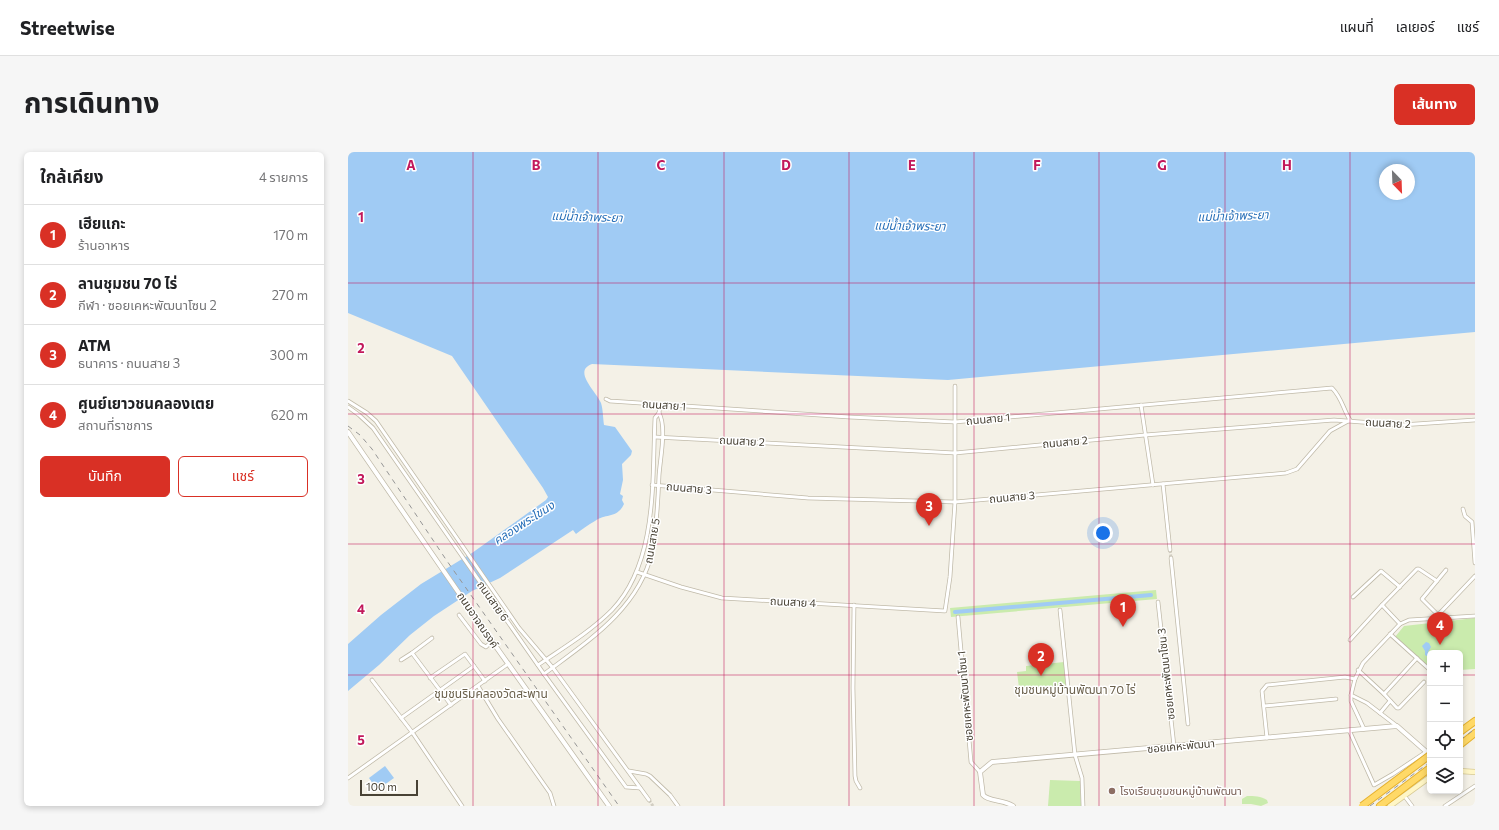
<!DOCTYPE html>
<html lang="th">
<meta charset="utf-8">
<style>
body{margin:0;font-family:Commissioner,"Noto Sans Thai",sans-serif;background:#f6f6f6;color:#202124}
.controls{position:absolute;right:12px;bottom:12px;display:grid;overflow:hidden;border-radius:6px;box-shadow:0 2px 6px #0003}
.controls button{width:36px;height:36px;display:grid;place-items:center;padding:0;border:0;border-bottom:1px solid #e0e0e0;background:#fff;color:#202124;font:20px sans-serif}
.compass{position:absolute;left:1031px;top:12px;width:36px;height:36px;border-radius:50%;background:#fff;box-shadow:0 2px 6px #0003;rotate:157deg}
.scale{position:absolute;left:12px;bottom:10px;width:58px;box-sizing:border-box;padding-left:4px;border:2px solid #484235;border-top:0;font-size:11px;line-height:14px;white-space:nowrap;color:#484235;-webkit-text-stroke:3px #fff;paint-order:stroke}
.you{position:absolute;left:755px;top:381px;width:14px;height:14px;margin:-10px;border:3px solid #fff;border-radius:50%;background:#1a73e8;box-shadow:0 0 0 6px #1a73e833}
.badge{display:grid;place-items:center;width:26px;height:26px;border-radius:50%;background:#d93025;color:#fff;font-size:13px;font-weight:700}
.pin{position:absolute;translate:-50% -33px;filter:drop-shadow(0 1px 2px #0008)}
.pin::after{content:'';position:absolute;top:21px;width:14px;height:12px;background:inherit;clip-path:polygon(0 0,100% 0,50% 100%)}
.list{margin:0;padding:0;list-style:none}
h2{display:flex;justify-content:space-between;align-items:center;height:52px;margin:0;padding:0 16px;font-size:17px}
h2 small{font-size:13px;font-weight:400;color:#757577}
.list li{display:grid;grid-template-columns:26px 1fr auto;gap:12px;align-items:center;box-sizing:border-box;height:60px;padding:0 16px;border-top:1px solid #e0e0e0}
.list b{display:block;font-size:15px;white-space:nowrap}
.list p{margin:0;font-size:13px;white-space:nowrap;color:#757577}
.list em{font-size:13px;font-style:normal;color:#757577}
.actions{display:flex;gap:8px;padding:12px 16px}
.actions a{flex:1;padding:9px 0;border:1px solid #d93025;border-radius:6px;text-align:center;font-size:14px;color:#d93025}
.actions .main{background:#d93025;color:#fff}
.icon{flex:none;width:22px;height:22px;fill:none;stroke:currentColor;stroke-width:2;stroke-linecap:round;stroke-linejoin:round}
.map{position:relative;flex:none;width:1127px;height:654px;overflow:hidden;border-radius:6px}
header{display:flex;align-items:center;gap:24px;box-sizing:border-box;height:56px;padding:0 20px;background:#fff;border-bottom:1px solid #e0e0e0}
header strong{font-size:19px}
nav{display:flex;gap:22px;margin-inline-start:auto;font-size:14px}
.intro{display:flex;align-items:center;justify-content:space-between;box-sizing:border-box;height:96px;padding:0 24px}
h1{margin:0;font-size:28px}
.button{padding:10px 18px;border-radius:6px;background:#d93025;color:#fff;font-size:14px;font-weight:700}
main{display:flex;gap:24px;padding:0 24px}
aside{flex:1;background:#fff;border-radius:6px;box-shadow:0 2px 6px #0003}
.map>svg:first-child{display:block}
.green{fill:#caebad}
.water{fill:#a0cbf4;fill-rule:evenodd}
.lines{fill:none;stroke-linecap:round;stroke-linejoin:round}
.canal{stroke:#a0cbf4;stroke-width:4}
.minor-tunnel{stroke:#d2cec3;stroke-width:3;stroke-dasharray:3 1.5;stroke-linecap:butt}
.minor-casing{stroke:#c0baa9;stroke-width:4.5}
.tertiary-casing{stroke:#c0baa9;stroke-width:5.5}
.secondary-casing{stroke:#d7ca94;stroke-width:6}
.motorway-casing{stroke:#e5b12f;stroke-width:8}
.minor{stroke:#fff;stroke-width:3}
.tertiary{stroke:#fff;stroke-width:4}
.secondary{stroke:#fff6c6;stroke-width:4.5}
.motorway{stroke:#ffd967;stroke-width:6}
.rail{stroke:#969696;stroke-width:1;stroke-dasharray:5 5;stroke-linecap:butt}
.motorway-bridge-casing{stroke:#e5b12f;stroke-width:8;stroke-linecap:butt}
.motorway-bridge{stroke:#ffd967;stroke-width:6}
.grid{fill:none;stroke:#c2185b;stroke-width:1;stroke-opacity:0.55}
.education-dot{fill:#8d6e63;stroke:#fff;stroke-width:1.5}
.labels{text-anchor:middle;stroke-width:3;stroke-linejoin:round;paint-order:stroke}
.street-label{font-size:11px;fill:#484235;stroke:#fff}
.education-label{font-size:11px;fill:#785e54;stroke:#fff;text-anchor:start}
.water-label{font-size:12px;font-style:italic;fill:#2870b9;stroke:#fff}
.neighbourhood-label{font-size:12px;fill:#6b614c;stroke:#fff}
.grid-label{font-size:13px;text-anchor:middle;font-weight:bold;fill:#c2185b;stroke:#fff;stroke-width:3;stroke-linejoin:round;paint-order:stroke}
</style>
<header>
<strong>Streetwise</strong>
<nav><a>แผนที่</a><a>เลเยอร์</a><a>แชร์</a></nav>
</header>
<div class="intro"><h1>การเดินทาง</h1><a class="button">เส้นทาง</a></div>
<main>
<aside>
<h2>ใกล้เคียง<small>4 รายการ</small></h2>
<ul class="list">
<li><span class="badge">1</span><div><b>เฮียแกะ</b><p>ร้านอาหาร</p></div><em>170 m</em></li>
<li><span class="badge">2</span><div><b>ลานชุมชน 70 ไร่</b><p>กีฬา · ซอยเคหะพัฒนาโซน 2</p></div><em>270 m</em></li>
<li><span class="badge">3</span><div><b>ATM</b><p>ธนาคาร · ถนนสาย 3</p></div><em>300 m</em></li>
<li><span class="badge">4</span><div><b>ศูนย์เยาวชนคลองเตย</b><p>สถานที่ราชการ</p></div><em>620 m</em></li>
</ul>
<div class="actions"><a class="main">บันทึก</a><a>แชร์</a></div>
</aside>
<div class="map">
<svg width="1127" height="654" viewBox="0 0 1127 654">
<rect width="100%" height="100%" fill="#f4f1e7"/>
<g class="green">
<path d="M 808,438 L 809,447 L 603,465 L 602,456 Z"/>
<path d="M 1127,466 L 1127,517 L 1112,518 L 1112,501 L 1082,501 L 1082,517 L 1047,485 L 1056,474 Z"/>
<path d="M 716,510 L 718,534 L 682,537 L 682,535 L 671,536 L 669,520 L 678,519 L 678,514 Z"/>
<path d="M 702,628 L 732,629 L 733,654 L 700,654 Z"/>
<path d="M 899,644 C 906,644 913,644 919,648 L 920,651 L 913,654 L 903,652 L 894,652 L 894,647 Z"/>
</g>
<g class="water">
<path d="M 0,0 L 1127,0 L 1127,180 L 600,228 L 244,212 C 224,219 249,240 253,251 C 255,257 255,266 256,273 L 267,275 L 284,299 L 283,303 L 274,312 L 275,328 L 272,342 L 275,344 L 274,348 L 276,352 C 269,367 258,361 247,369 C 240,373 234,377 228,382 L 225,378 L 152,426 L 124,439 L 86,464 L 62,483 L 31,513 L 0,539 L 0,492 L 33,463 L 73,432 L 124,401 L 198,348 L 200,345 L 195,336 L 104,204 L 0,161 ZM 1037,18 L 1061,18 L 1061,42 L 1037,42 Z"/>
<path d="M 1078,490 L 1081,491 L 1083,495 L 1080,500 L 1082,506 L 1077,503 L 1077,499 L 1074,494 Z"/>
<path d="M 37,614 L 46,626 L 29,638 L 21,626 Z"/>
</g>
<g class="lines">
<path class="canal" d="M 607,460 L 803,443"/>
<g class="minor-tunnel">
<path d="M 822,398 L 823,406"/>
<path d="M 301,648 L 305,654"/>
</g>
<defs>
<g id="minor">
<path d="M 258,247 L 262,249 L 501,265 L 607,270 L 984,236 C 994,246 995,257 1002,268 L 982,279 L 949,317 L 938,321 L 607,350 L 460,346 L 304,333"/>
<path d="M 0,249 L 19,261 L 28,269 L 171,476 L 205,516 L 301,648"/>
<path d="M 793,253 L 805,333"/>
<path d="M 0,255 L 11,263 L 25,276 L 196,522 L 278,635 L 292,636"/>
<path d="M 307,285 L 607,301 L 797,283 L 986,268 L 1053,273 L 1127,268"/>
<path d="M 815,332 L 822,398"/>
<path d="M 1115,357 L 1117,364 L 1124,370 L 1127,411"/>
<path d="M 823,406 L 840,572"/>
<path d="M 289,420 L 333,435 L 374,446 L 597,459 L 602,425 L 607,350 L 607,234"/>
<path d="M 1005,445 L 1033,419 L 1052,435"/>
<path d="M 810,450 L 826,594"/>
<path d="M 506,453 L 505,536 L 507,624 L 508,629 L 512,636"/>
<path d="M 1034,453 L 1069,417 L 1071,417 L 1089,429"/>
<path d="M 712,458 L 727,603 L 734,626 L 735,654"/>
<path d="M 111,463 L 133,492 L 138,495 L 144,489"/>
<path d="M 1090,463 L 1074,447 L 1098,418"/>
<path d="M 1090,463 L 1127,424"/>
<path d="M 610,465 L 623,610 L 632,620"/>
<path d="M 1042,482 L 1082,518"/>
<path d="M 84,486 L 64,501 L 103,553"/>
<path d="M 1002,488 L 1034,453 L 1052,472"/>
<path d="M 1069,506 L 1036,542 L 1049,556 L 1051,556 L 1076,530"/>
<path d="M 53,508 L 64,501"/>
<path d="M 190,513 C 215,496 242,480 264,458 C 310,410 304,328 307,266 L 311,261 L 312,253"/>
<path d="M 1010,518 L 1036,542"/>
<path d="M 196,522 C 240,489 291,457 304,400 C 309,375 310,349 311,324 C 312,307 319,275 311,261"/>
<path d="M 82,526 L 117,502 L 137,529"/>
<path d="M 24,528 L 64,580 L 114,654"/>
<path d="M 130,534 L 150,567 L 202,641 L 206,654"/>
<path d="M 1003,543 L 1003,549 L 1016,577"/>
<path d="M 916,554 L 988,547"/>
<path d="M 1032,561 L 1042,549"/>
<path d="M 53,566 L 126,514"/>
<path d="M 1049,574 L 1019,551 L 1003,543 L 1007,527 L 1015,511 L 1052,472 L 1061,468 L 1127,464"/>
<path d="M 1001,578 L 1026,633 L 1045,622 L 1078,600"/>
<path d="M 919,586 L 914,539 L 919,533 L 997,525 L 1007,527"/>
<path d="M 281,619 L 298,622 L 302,624 L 322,643 L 330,654"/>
<path d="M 0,626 L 160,512"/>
<path d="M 1058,646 L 1064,654"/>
<path d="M 1097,654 L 1127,634"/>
</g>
<g id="tertiary">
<path d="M 0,280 L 144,489 L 261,654"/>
<path d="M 665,654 C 655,647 641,650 635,643 L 632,620 L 644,610 L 1049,574 L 1082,603"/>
</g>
<g id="secondary">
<path d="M 1112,619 L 1127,620"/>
<path d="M 1042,654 L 1082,625"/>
</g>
<g id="motorway">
<path d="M 1112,580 L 1127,569"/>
<path d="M 1112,593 L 1127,581"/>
<path d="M 1032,654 L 1082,616"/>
</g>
</defs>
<use href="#minor" class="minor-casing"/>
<use href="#tertiary" class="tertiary-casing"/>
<use href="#secondary" class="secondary-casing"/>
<use href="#motorway" class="motorway-casing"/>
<use href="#minor" class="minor"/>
<use href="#tertiary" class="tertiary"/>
<use href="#secondary" class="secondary"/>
<use href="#motorway" class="motorway"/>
<g class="rail">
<path d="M 0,274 L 12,283 L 24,297 L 99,409 L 271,654"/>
<path d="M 1112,588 L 1127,577"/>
<path d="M 1022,654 L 1082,610"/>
</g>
<defs>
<path id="motorway-bridge" d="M 1014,654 L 1082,603"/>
</defs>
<use href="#motorway-bridge" class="motorway-bridge-casing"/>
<use href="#motorway-bridge" class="motorway-bridge"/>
</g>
<path class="grid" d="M 125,0 L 125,654M 250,0 L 250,654M 376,0 L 376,654M 501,0 L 501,654M 626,0 L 626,654M 751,0 L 751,654M 877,0 L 877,654M 1002,0 L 1002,654M 0,131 L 1127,131M 0,262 L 1127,262M 0,392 L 1127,392M 0,523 L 1082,523M 1112,523 L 1127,523"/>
<circle class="education-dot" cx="764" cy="639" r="4"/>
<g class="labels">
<g class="street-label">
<text transform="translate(316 253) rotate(4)" y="4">ถนนสาย 1</text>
<text transform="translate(640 267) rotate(-5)" y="4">ถนนสาย 1</text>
<text transform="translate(1040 271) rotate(3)" y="4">ถนนสาย 2</text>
<text transform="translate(394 289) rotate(3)" y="4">ถนนสาย 2</text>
<text transform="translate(717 290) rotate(-5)" y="4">ถนนสาย 2</text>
<text transform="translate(341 336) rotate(5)" y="4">ถนนสาย 3</text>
<text transform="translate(664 345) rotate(-5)" y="4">ถนนสาย 3</text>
<text transform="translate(304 389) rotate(-80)" y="4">ถนนสาย 5</text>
<text transform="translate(145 449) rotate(55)" y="4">ถนนสาย 6</text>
<text transform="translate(445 450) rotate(3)" y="4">ถนนสาย 4</text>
<text transform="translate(130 468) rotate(56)" y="4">ถนนอาจณรงค์</text>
<text transform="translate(818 522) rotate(-96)" y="4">ซอยเคหะพัฒนาโซน 3</text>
<text transform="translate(617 544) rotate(-95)" y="4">ซอยเคหะพัฒนาโซน 1</text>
<text transform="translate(833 594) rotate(-5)" y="4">ซอยเคหะพัฒนา</text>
</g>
<g class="education-label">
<text x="772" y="643">โรงเรียนชุมชนหมู่บ้านพัฒนา</text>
</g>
<g class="water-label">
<text transform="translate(885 64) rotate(-2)" y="4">แม่น้ำเจ้าพระยา</text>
<text transform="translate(239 65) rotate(2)" y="4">แม่น้ำเจ้าพระยา</text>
<text transform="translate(562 74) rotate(1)" y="4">แม่น้ำเจ้าพระยา</text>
<text transform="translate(176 371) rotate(-33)" y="4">คลองพระโขนง</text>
</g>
<g class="neighbourhood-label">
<text x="727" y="542">ชุมชนหมู่บ้านพัฒนา 70 ไร่</text>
<text x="143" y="546">ชุมชนริมคลองวัดสะพาน</text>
</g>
</g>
<g class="grid-label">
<text x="63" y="18">A</text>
<text x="188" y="18">B</text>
<text x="313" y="18">C</text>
<text x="438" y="18">D</text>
<text x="564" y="18">E</text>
<text x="689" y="18">F</text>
<text x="814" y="18">G</text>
<text x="939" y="18">H</text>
<text x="13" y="70">1</text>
<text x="13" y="201">2</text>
<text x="13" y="332">3</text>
<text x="13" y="462">4</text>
<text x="13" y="593">5</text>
</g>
</svg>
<div class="controls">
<button>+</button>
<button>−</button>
<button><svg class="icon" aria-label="locate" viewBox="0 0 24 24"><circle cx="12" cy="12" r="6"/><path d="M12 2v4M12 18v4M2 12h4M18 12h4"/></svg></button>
<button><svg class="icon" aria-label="layers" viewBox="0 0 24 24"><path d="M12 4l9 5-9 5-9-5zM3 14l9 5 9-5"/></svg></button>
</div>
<svg class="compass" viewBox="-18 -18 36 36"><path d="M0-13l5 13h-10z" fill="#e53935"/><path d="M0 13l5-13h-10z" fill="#757577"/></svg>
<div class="scale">100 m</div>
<div class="you"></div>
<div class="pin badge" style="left:775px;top:475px">1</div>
<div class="pin badge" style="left:693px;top:524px">2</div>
<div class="pin badge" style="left:581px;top:374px">3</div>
<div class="pin badge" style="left:1092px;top:493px">4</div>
</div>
</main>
